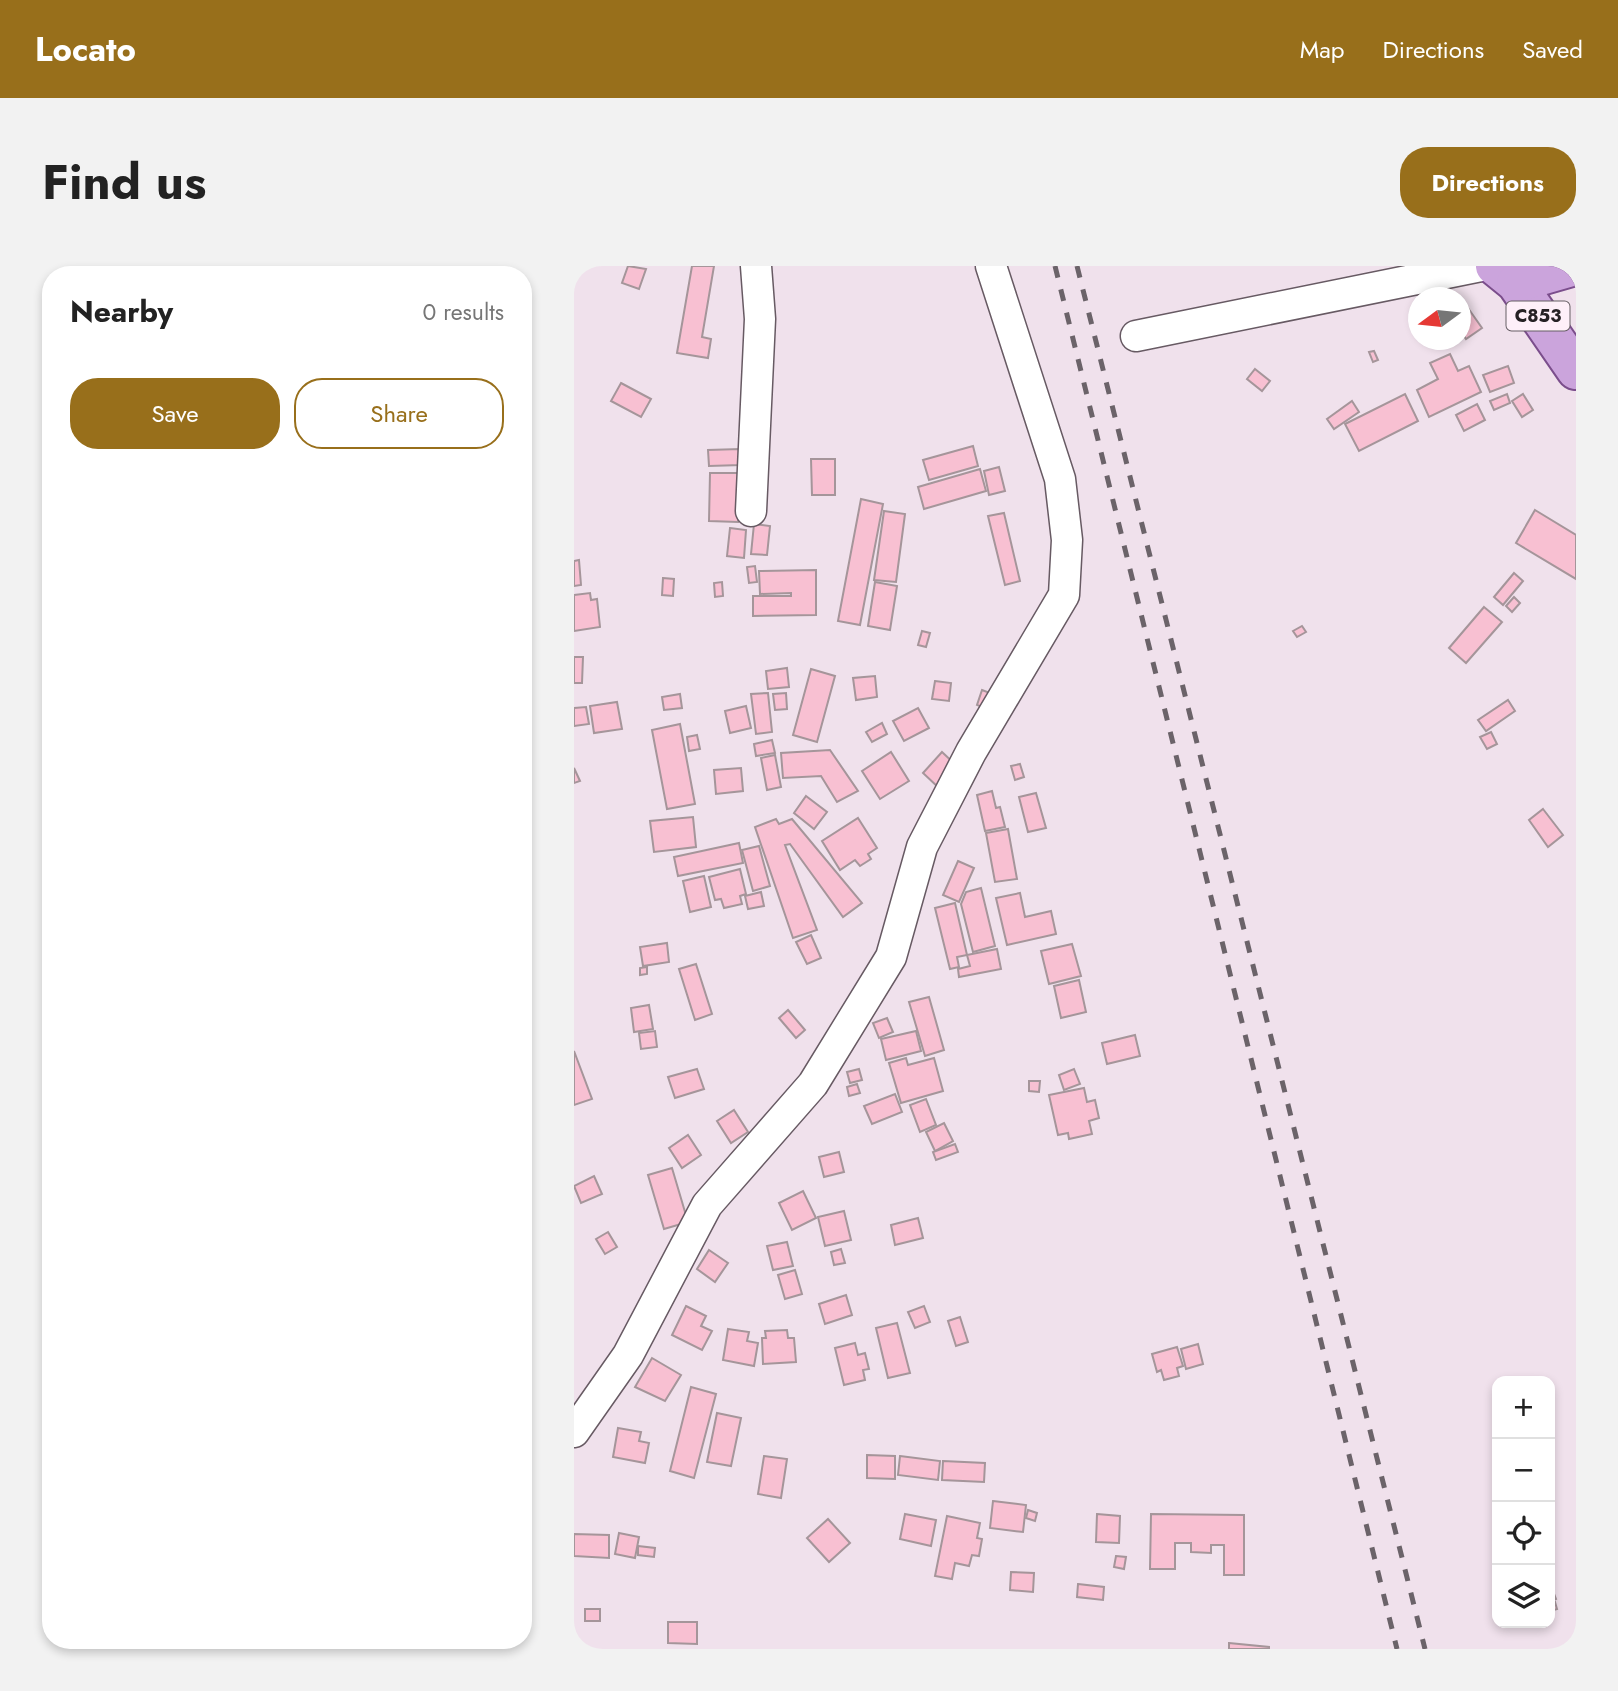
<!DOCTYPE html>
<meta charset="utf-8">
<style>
body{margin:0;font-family:Jost,sans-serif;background:#f2f2f2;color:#222}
.controls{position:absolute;right:21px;bottom:21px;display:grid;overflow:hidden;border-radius:14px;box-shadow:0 4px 10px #0003}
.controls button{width:63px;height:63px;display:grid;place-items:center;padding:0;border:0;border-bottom:2px solid #e0e0e0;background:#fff;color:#222;font:35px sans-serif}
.compass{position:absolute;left:834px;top:21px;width:63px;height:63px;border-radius:50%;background:#fff;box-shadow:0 4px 10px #0003;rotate:255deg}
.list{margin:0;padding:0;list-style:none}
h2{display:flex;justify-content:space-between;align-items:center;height:91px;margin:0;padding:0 28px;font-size:30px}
h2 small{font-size:23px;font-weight:400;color:#767676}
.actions{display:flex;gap:14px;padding:21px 28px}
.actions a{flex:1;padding:16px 0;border:2px solid #986f1b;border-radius:28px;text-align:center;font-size:24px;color:#986f1b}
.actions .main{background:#986f1b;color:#fff}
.icon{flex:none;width:38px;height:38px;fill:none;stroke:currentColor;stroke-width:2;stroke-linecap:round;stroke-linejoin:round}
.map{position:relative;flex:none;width:1002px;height:1383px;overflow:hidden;border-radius:28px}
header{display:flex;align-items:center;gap:42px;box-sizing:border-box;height:98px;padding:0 35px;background:#986f1b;color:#fff}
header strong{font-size:33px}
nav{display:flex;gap:38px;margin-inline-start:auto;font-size:24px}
.intro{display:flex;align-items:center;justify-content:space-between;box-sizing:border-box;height:168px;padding:0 42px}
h1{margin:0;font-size:49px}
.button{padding:18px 32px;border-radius:28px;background:#986f1b;color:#fff;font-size:24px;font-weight:700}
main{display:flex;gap:42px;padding:0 42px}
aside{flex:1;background:#fff;border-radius:28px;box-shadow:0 4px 10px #0003}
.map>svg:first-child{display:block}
.building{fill:#f8c0d2;stroke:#a5959a;stroke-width:2}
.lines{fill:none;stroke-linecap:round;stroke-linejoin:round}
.minor-casing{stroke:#675a63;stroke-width:33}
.major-casing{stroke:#7b4e8c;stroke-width:42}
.minor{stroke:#fff;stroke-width:30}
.major{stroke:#cba4dc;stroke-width:38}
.rail{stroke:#6b6369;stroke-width:5;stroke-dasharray:12 12;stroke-linecap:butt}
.labels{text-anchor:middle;stroke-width:5;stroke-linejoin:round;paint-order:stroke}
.shield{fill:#feeff9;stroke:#675f65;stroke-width:2}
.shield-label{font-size:18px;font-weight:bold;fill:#262125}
</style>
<header>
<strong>Locato</strong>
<nav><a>Map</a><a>Directions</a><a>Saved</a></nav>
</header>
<div class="intro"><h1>Find us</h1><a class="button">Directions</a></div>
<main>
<aside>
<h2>Nearby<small>0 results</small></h2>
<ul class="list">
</ul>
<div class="actions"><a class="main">Save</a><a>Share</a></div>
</aside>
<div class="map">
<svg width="1002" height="1383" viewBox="0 0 1002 1383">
<rect width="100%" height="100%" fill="#f0e1ec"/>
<g class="building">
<path d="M 54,0 L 72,3 L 65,23 L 48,17 Z"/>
<path d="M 118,0 L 140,0 L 128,71 L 137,73 L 134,92 L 103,87 Z"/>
<path d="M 894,42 L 908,62 L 892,73 L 886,64 L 886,47 Z"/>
<path d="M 800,85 L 804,94 L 799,96 L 795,86 Z"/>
<path d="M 876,88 L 884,105 L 895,100 L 907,126 L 855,151 L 843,124 L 864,113 L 856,97 Z"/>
<path d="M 934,100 L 940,117 L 916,126 L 909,109 Z"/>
<path d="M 681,103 L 696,115 L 688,125 L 673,113 Z"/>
<path d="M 47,117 L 77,133 L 67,151 L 37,135 Z"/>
<path d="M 831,128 L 844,155 L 785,185 L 771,158 Z"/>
<path d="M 933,128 L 936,137 L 920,144 L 916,135 Z"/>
<path d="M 949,128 L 959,144 L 948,151 L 938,135 Z"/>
<path d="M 778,135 L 785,146 L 760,163 L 753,153 Z"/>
<path d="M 903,138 L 911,154 L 890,165 L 882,149 Z"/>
<path d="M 399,180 L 404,200 L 355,214 L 349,194 Z"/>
<path d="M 166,183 L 167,199 L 135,200 L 134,184 Z"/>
<path d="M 237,193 L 261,193 L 261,229 L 238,229 Z"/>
<path d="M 425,201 L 431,225 L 415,229 L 410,205 Z"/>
<path d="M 406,203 L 412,225 L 350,243 L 344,221 Z"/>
<path d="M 136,207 L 165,207 L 164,256 L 135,255 Z"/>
<path d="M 287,233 L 309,238 L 286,359 L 264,355 Z"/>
<path d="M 961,244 L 1002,269 L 1002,313 L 942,277 Z"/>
<path d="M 310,245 L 331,248 L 322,316 L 300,314 Z"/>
<path d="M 430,247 L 446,315 L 431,319 L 414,250 Z"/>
<path d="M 180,258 L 196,260 L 193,289 L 177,288 Z"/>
<path d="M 156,262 L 172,264 L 170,292 L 153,290 Z"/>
<path d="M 5,294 L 7,319 L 0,320 L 0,295 Z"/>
<path d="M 181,300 L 183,316 L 175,317 L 173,301 Z"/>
<path d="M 242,304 L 242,349 L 179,350 L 179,330 L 217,330 L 217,327 L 186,328 L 185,305 Z"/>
<path d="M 940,307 L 949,315 L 929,339 L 920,331 Z"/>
<path d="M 89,312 L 100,313 L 99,330 L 88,329 Z"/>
<path d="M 148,316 L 149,330 L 141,331 L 140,317 Z"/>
<path d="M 301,316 L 323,320 L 316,364 L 294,360 Z"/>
<path d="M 16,327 L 17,334 L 23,333 L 26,361 L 0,365 L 0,329 Z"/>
<path d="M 940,331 L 946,337 L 938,346 L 932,340 Z"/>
<path d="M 910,341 L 928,356 L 892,397 L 875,382 Z"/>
<path d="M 728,360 L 732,366 L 723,371 L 719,365 Z"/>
<path d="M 348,365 L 356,367 L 352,381 L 344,379 Z"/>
<path d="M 0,391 L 9,391 L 8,417 L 0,417 Z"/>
<path d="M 213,402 L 215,421 L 194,423 L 192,405 Z"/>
<path d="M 237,403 L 261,410 L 243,476 L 219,469 Z"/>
<path d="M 301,410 L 303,431 L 282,434 L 279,412 Z"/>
<path d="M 361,415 L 377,417 L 375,435 L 358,433 Z"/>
<path d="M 408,424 L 416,427 L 411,442 L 403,439 Z"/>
<path d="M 194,427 L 198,466 L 182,468 L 177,428 Z"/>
<path d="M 212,427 L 213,443 L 201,444 L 199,428 Z"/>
<path d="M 106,428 L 108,442 L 90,444 L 88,431 Z"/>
<path d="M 934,434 L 941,445 L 912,465 L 904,454 Z"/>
<path d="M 43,436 L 48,463 L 20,467 L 16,440 Z"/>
<path d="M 172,440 L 177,462 L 156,467 L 151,445 Z"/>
<path d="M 12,441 L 15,458 L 0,460 L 0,442 Z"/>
<path d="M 344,442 L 355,462 L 330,475 L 319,455 Z"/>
<path d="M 308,457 L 313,468 L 298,476 L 292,466 Z"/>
<path d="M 106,458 L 121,538 L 93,543 L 78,464 Z"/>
<path d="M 917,466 L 923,478 L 913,483 L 906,471 Z"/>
<path d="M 123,469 L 126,483 L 115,485 L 113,471 Z"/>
<path d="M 198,474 L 201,487 L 182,490 L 180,478 Z"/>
<path d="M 256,484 L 284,525 L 263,536 L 247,510 L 209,512 L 207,487 Z"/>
<path d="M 317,486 L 335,515 L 306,533 L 288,505 Z"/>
<path d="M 368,486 L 384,501 L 365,522 L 349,507 Z"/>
<path d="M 201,489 L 207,521 L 193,524 L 187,492 Z"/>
<path d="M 446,498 L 450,511 L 441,514 L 437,500 Z"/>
<path d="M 0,502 L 6,515 L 0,517 Z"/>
<path d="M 167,502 L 169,525 L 142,528 L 140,504 Z"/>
<path d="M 418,525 L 422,542 L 426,541 L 431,561 L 411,565 L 403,529 Z"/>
<path d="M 462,527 L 472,562 L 454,566 L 445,531 Z"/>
<path d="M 232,530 L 253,546 L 240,563 L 220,547 Z"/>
<path d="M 969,543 L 989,569 L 974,581 L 955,554 Z"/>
<path d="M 119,551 L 122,581 L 80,586 L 76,555 Z"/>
<path d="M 284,552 L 303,582 L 294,588 L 297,593 L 286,600 L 281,594 L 266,604 L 248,575 Z"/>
<path d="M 202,553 L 205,558 L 218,553 L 288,637 L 269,651 L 216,578 L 211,579 L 243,664 L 219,672 L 181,561 Z"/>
<path d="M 434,563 L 443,613 L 421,616 L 412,567 Z"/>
<path d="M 165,577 L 169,597 L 104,610 L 100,591 Z"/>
<path d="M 185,580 L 196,620 L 179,625 L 168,584 Z"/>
<path d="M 384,595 L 400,602 L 385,636 L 369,629 Z"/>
<path d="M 166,603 L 172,628 L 166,630 L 168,638 L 150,642 L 147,633 L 141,634 L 135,611 Z"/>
<path d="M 130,610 L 137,641 L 116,646 L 109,615 Z"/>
<path d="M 407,622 L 421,680 L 399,686 L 387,638 L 392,626 Z"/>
<path d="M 187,626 L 190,640 L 174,643 L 171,630 Z"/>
<path d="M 446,627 L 451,651 L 477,645 L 482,668 L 433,679 L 422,632 Z"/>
<path d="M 381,637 L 393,689 L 383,691 L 385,701 L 376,703 L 361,642 Z"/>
<path d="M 237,669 L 247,692 L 233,698 L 222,676 Z"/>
<path d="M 93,677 L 95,696 L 69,700 L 66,681 Z"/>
<path d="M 498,678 L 507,710 L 475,718 L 467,685 Z"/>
<path d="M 423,683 L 427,703 L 385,711 L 384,703 L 396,700 L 393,689 Z"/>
<path d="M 122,698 L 138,748 L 121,754 L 105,703 Z"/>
<path d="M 73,701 L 73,708 L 66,709 L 66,702 Z"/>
<path d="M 505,714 L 512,746 L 487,752 L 480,720 Z"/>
<path d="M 355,731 L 370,784 L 351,790 L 335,736 Z"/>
<path d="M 75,739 L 79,763 L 60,766 L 57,742 Z"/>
<path d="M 214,744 L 231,764 L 222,772 L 205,752 Z"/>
<path d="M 313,752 L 319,766 L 305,772 L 299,757 Z"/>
<path d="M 81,765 L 83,781 L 67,783 L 65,767 Z"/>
<path d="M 342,765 L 347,785 L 312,794 L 307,773 Z"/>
<path d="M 561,769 L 566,790 L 533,798 L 528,777 Z"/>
<path d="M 0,785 L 18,833 L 0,839 Z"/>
<path d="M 332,792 L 334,799 L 360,792 L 369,825 L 327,837 L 315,797 Z"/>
<path d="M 123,803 L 130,823 L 101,832 L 94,811 Z"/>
<path d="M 285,803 L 288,814 L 276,817 L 273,806 Z"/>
<path d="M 500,803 L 506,818 L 490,824 L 485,809 Z"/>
<path d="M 455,815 L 466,815 L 465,826 L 455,825 Z"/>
<path d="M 283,818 L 286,827 L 275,830 L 273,821 Z"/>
<path d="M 510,822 L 513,836 L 521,834 L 525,852 L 515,855 L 518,868 L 495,873 L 494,867 L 484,869 L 475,829 Z"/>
<path d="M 321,828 L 328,846 L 298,858 L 290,840 Z"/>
<path d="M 352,833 L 362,859 L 346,866 L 336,839 Z"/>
<path d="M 160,844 L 174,866 L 157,877 L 143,855 Z"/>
<path d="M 370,857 L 379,875 L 361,885 L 352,866 Z"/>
<path d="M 114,869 L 127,889 L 108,902 L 95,882 Z"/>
<path d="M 381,878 L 384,886 L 362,894 L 359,886 Z"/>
<path d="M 265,886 L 270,906 L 250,911 L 245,891 Z"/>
<path d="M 98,902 L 114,956 L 90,963 L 74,909 Z"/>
<path d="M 20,910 L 28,928 L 7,937 L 0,920 Z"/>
<path d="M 229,925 L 242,952 L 218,964 L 205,937 Z"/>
<path d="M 270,945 L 277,974 L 251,980 L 244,951 Z"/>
<path d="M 344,952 L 349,972 L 321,979 L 317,959 Z"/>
<path d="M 34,966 L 43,981 L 31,988 L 22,973 Z"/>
<path d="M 213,976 L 219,1000 L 199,1004 L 193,980 Z"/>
<path d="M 267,983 L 271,997 L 260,999 L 257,986 Z"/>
<path d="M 135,984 L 154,997 L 141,1016 L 123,1003 Z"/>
<path d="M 221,1004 L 228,1028 L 211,1033 L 204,1009 Z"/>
<path d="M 272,1029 L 278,1049 L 251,1058 L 245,1038 Z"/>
<path d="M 112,1040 L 132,1050 L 127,1060 L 138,1065 L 128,1084 L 98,1069 Z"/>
<path d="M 350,1040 L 356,1056 L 341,1062 L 334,1046 Z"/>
<path d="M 386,1051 L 394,1076 L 382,1080 L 374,1055 Z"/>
<path d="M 323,1057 L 336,1107 L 314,1112 L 302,1062 Z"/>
<path d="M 154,1063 L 175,1066 L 173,1075 L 184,1077 L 180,1100 L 149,1094 Z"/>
<path d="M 213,1064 L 214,1072 L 220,1072 L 222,1096 L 189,1098 L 188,1072 L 192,1072 L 191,1065 Z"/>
<path d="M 281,1077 L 284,1089 L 291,1087 L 295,1103 L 289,1104 L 291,1114 L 270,1119 L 261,1082 Z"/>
<path d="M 624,1078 L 629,1098 L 612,1103 L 607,1083 Z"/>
<path d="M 603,1081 L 609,1100 L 603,1102 L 605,1110 L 590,1114 L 587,1104 L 583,1106 L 578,1088 Z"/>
<path d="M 78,1092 L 107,1109 L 91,1135 L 61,1121 Z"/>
<path d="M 117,1121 L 142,1128 L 120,1212 L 96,1205 Z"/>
<path d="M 143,1147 L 167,1152 L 157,1200 L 133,1196 Z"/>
<path d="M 44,1162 L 67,1166 L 65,1175 L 75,1177 L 71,1197 L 39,1191 Z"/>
<path d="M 293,1189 L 321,1190 L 321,1213 L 293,1212 Z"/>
<path d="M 190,1190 L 213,1193 L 207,1232 L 184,1228 Z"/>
<path d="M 326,1190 L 366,1195 L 364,1214 L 324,1209 Z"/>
<path d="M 369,1195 L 411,1197 L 410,1216 L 368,1214 Z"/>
<path d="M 419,1235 L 452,1239 L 449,1266 L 416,1262 Z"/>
<path d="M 454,1244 L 463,1247 L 461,1255 L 452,1252 Z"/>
<path d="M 331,1248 L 362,1254 L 357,1280 L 326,1273 Z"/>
<path d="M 523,1248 L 546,1250 L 545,1277 L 522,1276 Z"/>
<path d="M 577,1248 L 670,1249 L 670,1309 L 650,1309 L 650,1279 L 637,1279 L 637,1287 L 617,1286 L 617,1277 L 601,1277 L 601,1303 L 576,1303 Z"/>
<path d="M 373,1250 L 406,1257 L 403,1272 L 408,1273 L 405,1290 L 398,1289 L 395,1300 L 381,1297 L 378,1313 L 361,1310 Z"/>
<path d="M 254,1253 L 276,1277 L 255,1296 L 233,1272 Z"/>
<path d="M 45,1267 L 65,1271 L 61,1292 L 41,1288 Z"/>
<path d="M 0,1268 L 35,1269 L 35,1292 L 0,1290 Z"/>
<path d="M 64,1280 L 81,1282 L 80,1291 L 64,1289 Z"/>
<path d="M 542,1290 L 552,1291 L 550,1303 L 540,1301 Z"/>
<path d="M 437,1306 L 460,1307 L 459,1326 L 436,1324 Z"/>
<path d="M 504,1318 L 530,1321 L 529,1334 L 503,1331 Z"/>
<path d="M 979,1325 L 982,1333 L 976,1336 L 976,1326 Z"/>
<path d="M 981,1336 L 983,1343 L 976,1345 L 976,1337 Z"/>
<rect x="11" y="1343" width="15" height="12"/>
<path d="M 94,1356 L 123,1356 L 123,1378 L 94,1377 Z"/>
<path d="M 655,1377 L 695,1381 L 695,1383 L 655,1383 Z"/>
</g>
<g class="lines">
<defs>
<g id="minor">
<path d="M 562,70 L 907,0"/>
<path d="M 177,245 L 186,53 L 182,0"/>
<path d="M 0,1166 L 54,1089 L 133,939 L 239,818 L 317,691 L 348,581 L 397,486 L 490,329 L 493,274 L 486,213 L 417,0"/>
</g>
<g id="major">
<path d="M 921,0 L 942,17 L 1002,104"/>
<path d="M 942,17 L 1001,0"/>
</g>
</defs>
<use href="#minor" class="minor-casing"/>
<use href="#major" class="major-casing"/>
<use href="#minor" class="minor"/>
<use href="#major" class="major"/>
<g class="rail">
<path d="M 481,0 L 823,1383"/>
<path d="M 503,0 L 851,1383"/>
</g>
</g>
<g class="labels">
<rect class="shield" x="932.5" y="35.5" width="63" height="29" rx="5"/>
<g class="shield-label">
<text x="964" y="56">C853</text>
</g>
</g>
</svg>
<div class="controls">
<button>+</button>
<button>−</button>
<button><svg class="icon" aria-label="locate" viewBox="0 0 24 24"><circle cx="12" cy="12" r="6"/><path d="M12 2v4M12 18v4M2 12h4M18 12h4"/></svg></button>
<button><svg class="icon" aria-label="layers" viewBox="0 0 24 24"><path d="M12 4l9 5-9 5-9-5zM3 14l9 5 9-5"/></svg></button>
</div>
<svg class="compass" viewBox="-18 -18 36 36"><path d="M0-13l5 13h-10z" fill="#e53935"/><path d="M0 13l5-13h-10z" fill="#767676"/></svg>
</div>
</main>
